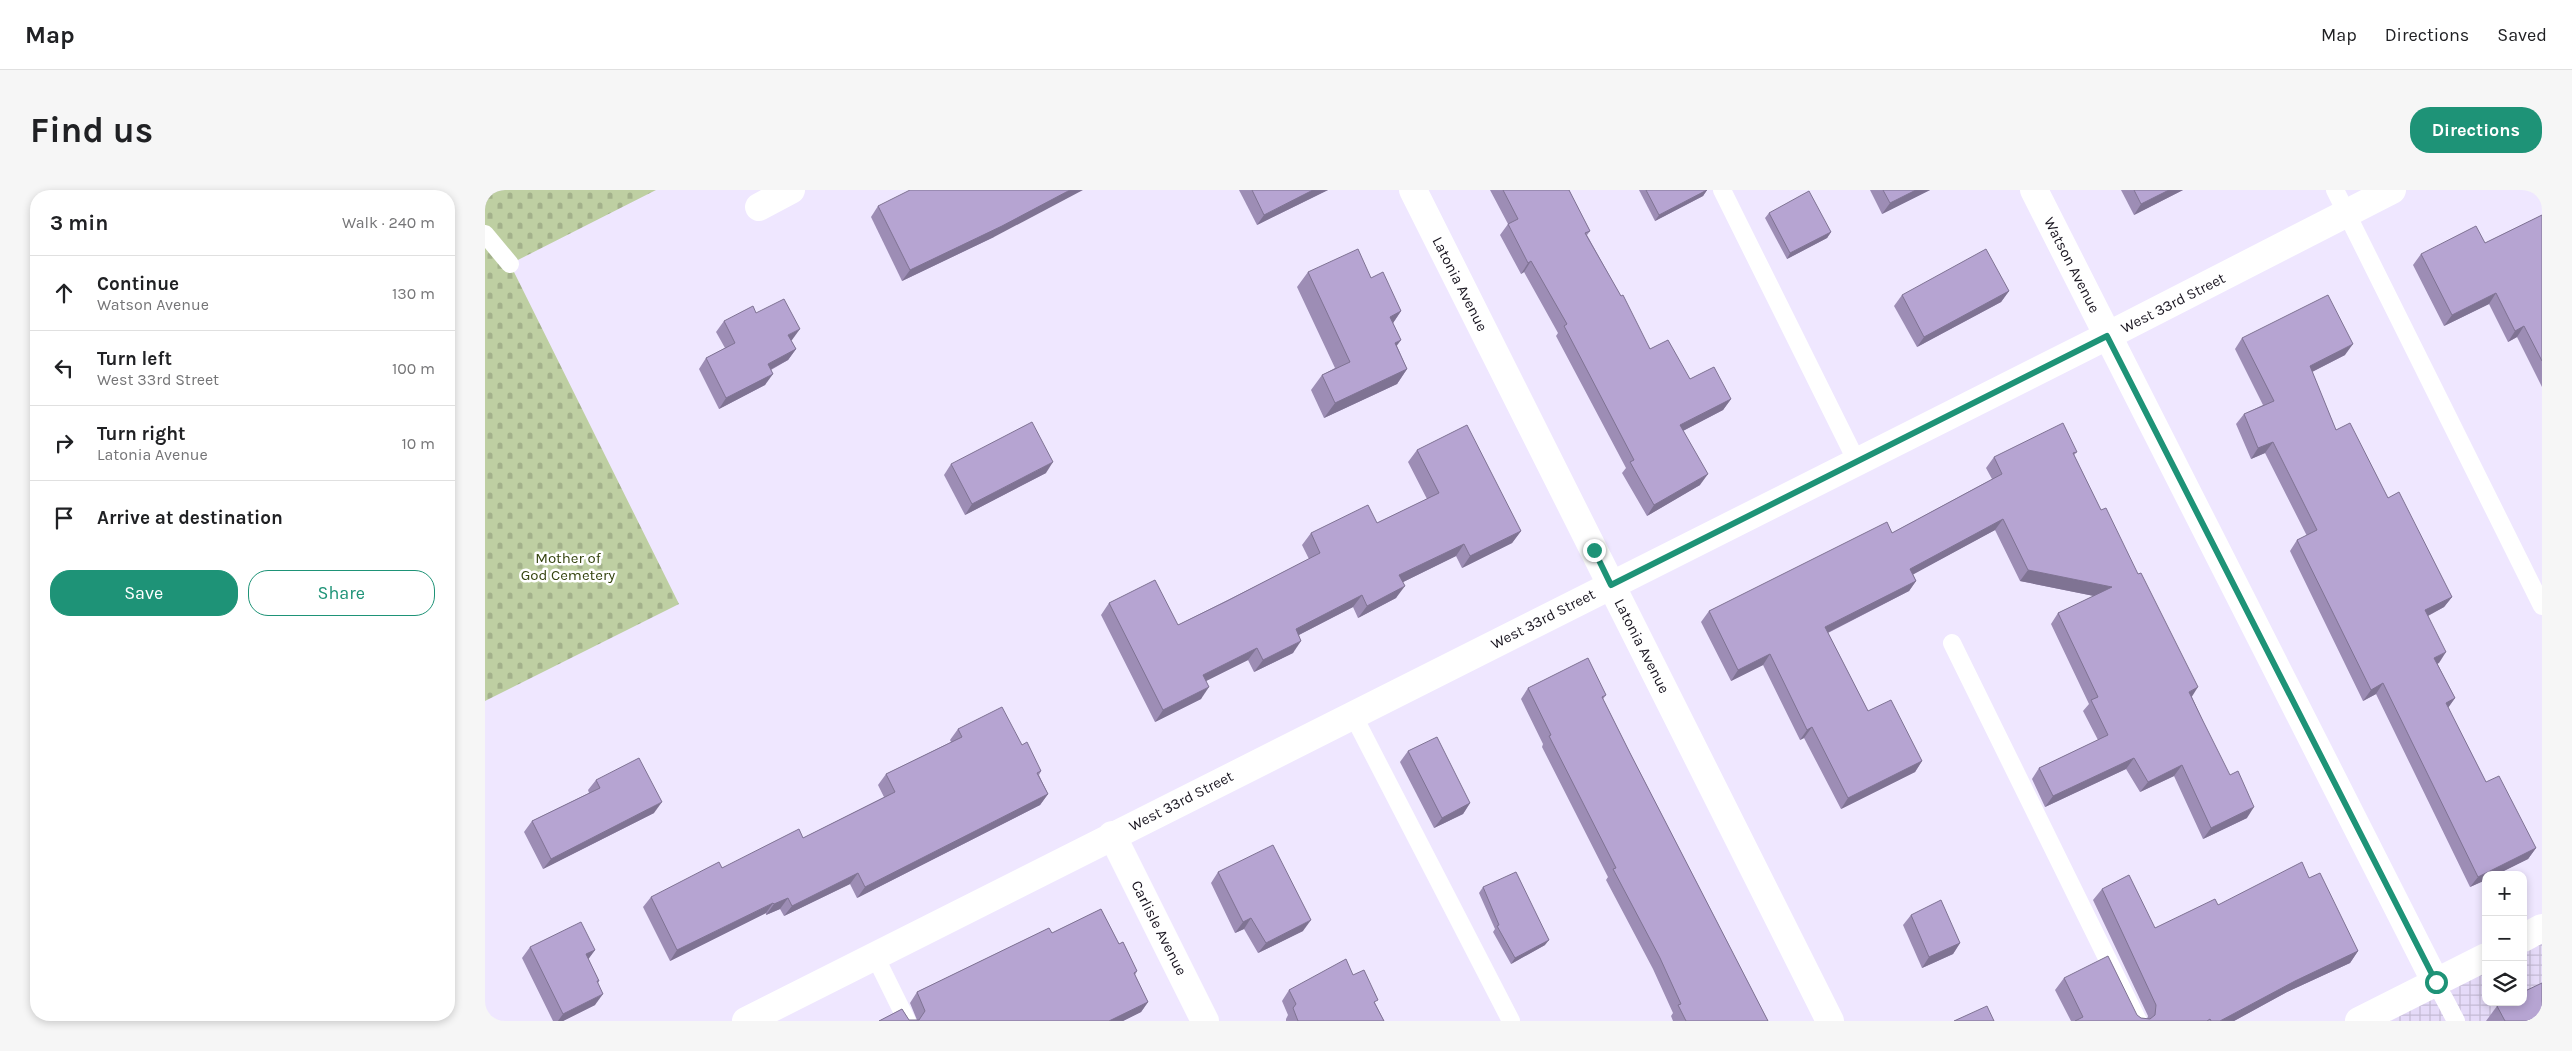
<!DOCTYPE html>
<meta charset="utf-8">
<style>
body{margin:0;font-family:Karla,sans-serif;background:#f6f6f6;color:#202124}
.controls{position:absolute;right:15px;bottom:15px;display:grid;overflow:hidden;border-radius:10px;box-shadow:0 2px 8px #0003}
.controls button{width:45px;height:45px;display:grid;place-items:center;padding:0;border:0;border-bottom:1px solid #e0e0e0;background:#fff;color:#202124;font:25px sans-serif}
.stop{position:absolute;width:15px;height:15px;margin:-11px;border:4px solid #1e9377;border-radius:50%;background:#fff}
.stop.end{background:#1e9377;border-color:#fff;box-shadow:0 1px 5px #0008}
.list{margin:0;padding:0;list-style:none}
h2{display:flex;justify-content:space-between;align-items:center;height:65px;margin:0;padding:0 20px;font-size:21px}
h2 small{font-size:16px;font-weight:400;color:#757577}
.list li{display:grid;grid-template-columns:32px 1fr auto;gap:15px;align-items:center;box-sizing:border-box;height:75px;padding:0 20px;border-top:1px solid #e0e0e0}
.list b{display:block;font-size:19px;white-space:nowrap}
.list p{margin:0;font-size:16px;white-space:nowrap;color:#757577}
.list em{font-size:16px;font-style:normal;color:#757577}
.actions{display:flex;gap:10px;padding:15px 20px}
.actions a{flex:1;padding:11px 0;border:1px solid #1e9377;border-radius:20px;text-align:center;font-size:18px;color:#1e9377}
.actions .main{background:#1e9377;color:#fff}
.icon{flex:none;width:28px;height:28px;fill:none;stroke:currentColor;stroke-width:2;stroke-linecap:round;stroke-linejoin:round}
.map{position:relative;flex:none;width:2057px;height:831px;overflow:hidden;border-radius:20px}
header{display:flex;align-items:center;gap:30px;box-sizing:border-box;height:70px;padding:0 25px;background:#fff;border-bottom:1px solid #e0e0e0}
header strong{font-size:24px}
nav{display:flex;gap:28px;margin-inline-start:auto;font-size:18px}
.intro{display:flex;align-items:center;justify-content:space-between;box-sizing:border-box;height:120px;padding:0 30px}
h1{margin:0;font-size:35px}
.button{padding:12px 22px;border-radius:20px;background:#1e9377;color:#fff;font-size:18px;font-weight:700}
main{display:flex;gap:30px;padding:0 30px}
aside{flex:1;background:#fff;border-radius:20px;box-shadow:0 2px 8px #0003}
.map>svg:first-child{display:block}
.industrial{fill:url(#industrial-grid)}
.cemetery{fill:url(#cemetery-stones)}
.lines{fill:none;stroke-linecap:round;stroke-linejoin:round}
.service{stroke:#fff;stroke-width:18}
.minor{stroke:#fff;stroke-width:28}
.tertiary{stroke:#fff;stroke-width:28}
.wall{fill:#9d8db5}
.shaded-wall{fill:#7f7393}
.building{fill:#b6a4d2;stroke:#7f7393}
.route{stroke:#1e9377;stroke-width:6}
.labels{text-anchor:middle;stroke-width:5;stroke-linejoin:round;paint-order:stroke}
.street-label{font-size:15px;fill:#1a1621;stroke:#fff}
.park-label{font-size:15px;fill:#33420d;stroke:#fff}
</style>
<header>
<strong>Map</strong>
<nav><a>Map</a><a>Directions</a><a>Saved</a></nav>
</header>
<div class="intro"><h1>Find us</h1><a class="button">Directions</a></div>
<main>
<aside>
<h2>3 min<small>Walk · 240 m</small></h2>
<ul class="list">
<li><svg class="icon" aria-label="ahead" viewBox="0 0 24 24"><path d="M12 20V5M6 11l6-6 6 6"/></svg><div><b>Continue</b><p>Watson Avenue</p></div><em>130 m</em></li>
<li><svg class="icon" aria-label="left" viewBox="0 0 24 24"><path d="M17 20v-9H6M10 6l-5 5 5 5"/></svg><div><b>Turn left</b><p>West 33rd Street</p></div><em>100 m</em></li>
<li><svg class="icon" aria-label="right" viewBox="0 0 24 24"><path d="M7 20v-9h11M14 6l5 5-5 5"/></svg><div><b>Turn right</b><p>Latonia Avenue</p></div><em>10 m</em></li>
<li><svg class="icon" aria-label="arrive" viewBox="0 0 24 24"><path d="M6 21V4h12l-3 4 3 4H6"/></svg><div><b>Arrive at destination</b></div></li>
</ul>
<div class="actions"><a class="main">Save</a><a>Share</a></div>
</aside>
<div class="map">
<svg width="2057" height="831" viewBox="0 0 2057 831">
<defs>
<pattern id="industrial-grid" width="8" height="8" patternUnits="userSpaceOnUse" patternTransform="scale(1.25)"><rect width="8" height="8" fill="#e5daf8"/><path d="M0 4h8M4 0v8" fill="none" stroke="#c4bad4"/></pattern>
<pattern id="cemetery-stones" width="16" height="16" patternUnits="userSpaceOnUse" patternTransform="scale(1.25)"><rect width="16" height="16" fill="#becfa2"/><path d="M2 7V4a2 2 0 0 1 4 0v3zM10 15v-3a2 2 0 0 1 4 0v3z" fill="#a3b18b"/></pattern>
</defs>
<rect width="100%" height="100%" fill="#efe7ff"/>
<path class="industrial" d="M 2057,738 L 2057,831 L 1874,831 L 2001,767 L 2001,812 L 2038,812 L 2038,748 Z"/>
<path class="cemetery" d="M 0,0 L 171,0 L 25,74 L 194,414 L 0,511 Z"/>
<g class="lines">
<g class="service">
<path d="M 1237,0 L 1372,272"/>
<path d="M 1850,0 L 2057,416"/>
<path d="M 0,44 L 25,74"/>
<path d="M 1467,453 L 1653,831"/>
<path d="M 868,525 L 1026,831"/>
<path d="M 390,766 L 422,831"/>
<path d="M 1951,793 L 1971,831"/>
</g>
<g class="minor">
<path d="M 1549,0 L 1951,793"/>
<path d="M 274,17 L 306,0"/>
<path d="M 627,645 L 720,831"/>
<path d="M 2038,748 L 2057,738"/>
<path d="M 261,831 L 1622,146 L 1907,0"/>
<path d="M 1874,831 L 2001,767"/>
</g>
<path class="tertiary" d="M 928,0 L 1345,831"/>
</g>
<g class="wall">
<path d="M 754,0 L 843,0 L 772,35 Z"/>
<path d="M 1005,0 L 1084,0 L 1105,41 L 1102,45 L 1165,159 L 1205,189 L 1246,209 L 1238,220 L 1198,241 L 1215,295 L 1162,326 L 1137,283 L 1141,278 L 1071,146 L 1073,143 L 1039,82 L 1036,84 L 1015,45 L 1023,34 Z"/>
<path d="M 1154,0 L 1222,0 L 1218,6 L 1170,31 Z"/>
<path d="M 1385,0 L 1445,0 L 1397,24 Z"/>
<path d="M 1636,0 L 1698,0 L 1649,25 Z"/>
<path d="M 393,16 L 509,47 L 417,91 L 386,27 Z"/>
<path d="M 1284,23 L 1346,42 L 1342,48 L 1302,69 L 1280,28 Z"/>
<path d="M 2057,25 L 2057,197 L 2032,147 L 2023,152 L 2004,114 L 1959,136 L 1928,75 L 1936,64 L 2000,53 Z"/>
<path d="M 823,82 L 886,88 L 916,121 L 908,133 L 912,156 L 922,179 L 912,194 L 839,228 L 826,200 L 837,185 L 850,178 L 812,97 Z"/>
<path d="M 1524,101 L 1516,112 L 1432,157 L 1409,116 L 1417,105 Z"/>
<path d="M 271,123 L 307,150 L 306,150 L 311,159 L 303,170 L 286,180 L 280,195 L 234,219 L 214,179 L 221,168 L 240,158 L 231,142 L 239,131 Z"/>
<path d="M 1757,148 L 1860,165 L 1827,182 L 1851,240 L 1903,308 L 1967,407 L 1959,417 L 1943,426 L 1954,473 L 1952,473 L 1970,508 L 1963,518 L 2001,592 L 2051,658 L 2043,669 L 1985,697 L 1891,504 L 1878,511 L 1805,361 L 1812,350 L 1822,346 L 1780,263 L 1766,269 L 1751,234 L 1759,224 L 1778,215 L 1750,159 Z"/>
<path d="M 932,260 L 1036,341 L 1027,353 L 977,378 L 971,366 L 918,392 L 911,408 L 873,428 L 868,417 L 814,445 L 808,463 L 769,482 L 763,470 L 721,491 L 716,509 L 670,532 L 616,425 L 624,413 L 693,435 L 824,369 L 817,355 L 826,343 L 892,333 L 942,309 L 923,272 Z"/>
<path d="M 1592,262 L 1589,265 L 1707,507 L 1762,628 L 1718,649 L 1689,586 L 1655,602 L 1641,579 L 1560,617 L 1547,589 L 1554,578 L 1613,550 L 1598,521 L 1604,514 L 1566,434 L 1573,423 L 1609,406 L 1535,391 L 1510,340 L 1428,384 L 1431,391 L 1424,401 L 1343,443 L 1383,521 L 1437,571 L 1430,582 L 1356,619 L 1319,548 L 1315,550 L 1278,475 L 1246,491 L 1216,432 L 1224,421 L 1407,343 L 1507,289 L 1501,278 L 1509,267 Z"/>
<path d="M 466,274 L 561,283 L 480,325 L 459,285 Z"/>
<path d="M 1043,498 L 1121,505 L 1118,509 L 1145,563 L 1283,831 L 1188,831 L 1186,826 L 1188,823 L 1168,779 L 1121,690 L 1123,687 L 1057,557 L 1058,554 L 1036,509 Z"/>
<path d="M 473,539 L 537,555 L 556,581 L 554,585 L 563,604 L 555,615 L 372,708 L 365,694 L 299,726 L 295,719 L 281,725 L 281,723 L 185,771 L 158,717 L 166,707 L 237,678 L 318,648 L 399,607 L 393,595 L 401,584 L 466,552 L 465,550 Z"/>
<path d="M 923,561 L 985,613 L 978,624 L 949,638 L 915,572 Z"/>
<path d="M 111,590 L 169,623 L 58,679 L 39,642 L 47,631 L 104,603 L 103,600 Z"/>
<path d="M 733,682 L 818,741 L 773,763 L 759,739 L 750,743 L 726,693 Z"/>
<path d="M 1824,688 L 1873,761 L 1865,773 L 1802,802 L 1749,831 L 1586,831 L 1570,800 L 1579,788 L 1652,825 L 1656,828 L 1662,829 L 1663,826 L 1608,710 L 1617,699 L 1670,738 L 1733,715 Z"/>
<path d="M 998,697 L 1060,755 L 1026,774 L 1008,742 L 1010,739 L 994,703 Z"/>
<path d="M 616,719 L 634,754 L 638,752 L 652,781 L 650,785 L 663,812 L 656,822 L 638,831 L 394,831 L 417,819 L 424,830 L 432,830 L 425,813 L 432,802 L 564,738 L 567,743 Z"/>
<path d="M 1426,725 L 1475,753 L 1468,764 L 1437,778 L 1418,735 Z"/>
<path d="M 45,757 L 110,760 L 103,769 L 114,791 L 113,793 L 110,815 L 78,831 L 68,831 L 37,768 Z"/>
<path d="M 868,785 L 890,813 L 899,831 L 801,831 L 801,829 L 803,825 L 797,811 L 804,800 Z"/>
<path d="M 2012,816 L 2057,831 L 2001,831 Z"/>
</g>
<g class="shaded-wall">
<path d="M 585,0 L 598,0 L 509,47 L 417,91 L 425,80 Z"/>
<path d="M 828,0 L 843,0 L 772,35 L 779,25 Z"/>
<path d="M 1222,0 L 1218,6 L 1170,31 L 1174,25 Z"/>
<path d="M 1431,0 L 1445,0 L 1397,24 L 1405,13 Z"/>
<path d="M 1684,0 L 1698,0 L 1649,25 L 1656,14 Z"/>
<path d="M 1346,42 L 1342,48 L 1302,69 L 1305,63 Z"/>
<path d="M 1046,71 L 1039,82 L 1036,84 L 1043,73 Z"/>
<path d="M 1524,101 L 1516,112 L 1432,157 L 1439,147 Z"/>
<path d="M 2011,103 L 2004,114 L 1959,136 L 1967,125 Z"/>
<path d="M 916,121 L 906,136 L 905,127 Z"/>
<path d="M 2039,136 L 2032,147 L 2023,152 L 2030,141 Z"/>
<path d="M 315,139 L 307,150 L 295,155 L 303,145 Z"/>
<path d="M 916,150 L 905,165 L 910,153 Z"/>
<path d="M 1868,154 L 1860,165 L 1817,187 L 1825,176 Z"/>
<path d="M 311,159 L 303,170 L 275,185 L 283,174 Z"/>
<path d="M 922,179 L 912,194 L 839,228 L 850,213 Z"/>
<path d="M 288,184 L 280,195 L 234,219 L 241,208 Z"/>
<path d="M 1246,209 L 1238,220 L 1188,246 L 1195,235 Z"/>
<path d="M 1788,252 L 1780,263 L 1766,269 L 1773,258 Z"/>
<path d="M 568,272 L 561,283 L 480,325 L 487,314 Z"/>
<path d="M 1223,284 L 1215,295 L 1162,326 L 1169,315 Z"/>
<path d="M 1518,329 L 1510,340 L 1418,390 L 1425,379 Z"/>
<path d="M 1036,341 L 1027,353 L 977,378 L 985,366 Z"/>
<path d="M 979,354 L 971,366 L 906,398 L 914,385 Z"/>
<path d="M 1543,380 L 1627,397 L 1619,408 L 1535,391 Z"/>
<path d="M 1431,391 L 1424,401 L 1332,448 L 1340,437 Z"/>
<path d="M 920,396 L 911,408 L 873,428 L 882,416 Z"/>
<path d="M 877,405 L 868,417 L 802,451 L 811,439 Z"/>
<path d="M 1967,407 L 1959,417 L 1933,431 L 1940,420 Z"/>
<path d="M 816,451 L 808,463 L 769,482 L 778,470 Z"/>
<path d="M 772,458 L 763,470 L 709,497 L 718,485 Z"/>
<path d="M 1961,462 L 1954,473 L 1942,479 L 1949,468 Z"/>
<path d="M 1285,464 L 1278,475 L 1246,491 L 1253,480 Z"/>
<path d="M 1898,493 L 1891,504 L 1878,511 L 1886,500 Z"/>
<path d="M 724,497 L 716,509 L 670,532 L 678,520 Z"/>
<path d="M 1713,497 L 1706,508 L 1704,502 Z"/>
<path d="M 1970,508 L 1962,519 L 1961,513 Z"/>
<path d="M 1327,537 L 1319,548 L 1315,550 L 1322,540 Z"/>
<path d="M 1649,568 L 1641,579 L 1560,617 L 1568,606 Z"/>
<path d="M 1437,571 L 1430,582 L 1356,619 L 1363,608 Z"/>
<path d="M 1697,575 L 1689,586 L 1655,602 L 1663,592 Z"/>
<path d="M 563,604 L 555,615 L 372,708 L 380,697 Z"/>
<path d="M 177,612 L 169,623 L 58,679 L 66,669 Z"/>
<path d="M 985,613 L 978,624 L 949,638 L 957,628 Z"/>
<path d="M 1769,617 L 1762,628 L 1718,649 L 1726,638 Z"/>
<path d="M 2051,658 L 2043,669 L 2011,685 L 2001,685 L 2001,690 L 1985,697 L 1993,687 Z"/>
<path d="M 373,683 L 365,694 L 299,726 L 307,716 Z"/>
<path d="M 303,708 L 295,719 L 281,725 L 289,714 Z"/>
<path d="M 288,713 L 281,723 L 185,771 L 192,760 Z"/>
<path d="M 766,728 L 759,739 L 750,743 L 758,732 Z"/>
<path d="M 826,730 L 818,741 L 773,763 L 781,753 Z"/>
<path d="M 1064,750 L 1060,755 L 1026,774 L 1030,768 Z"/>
<path d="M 1475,753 L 1468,764 L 1437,778 L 1444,767 Z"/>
<path d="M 110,760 L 102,771 L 101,764 Z"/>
<path d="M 1873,761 L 1865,773 L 1802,802 L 1749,831 L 1735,831 L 1810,791 Z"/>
<path d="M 118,804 L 110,815 L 78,831 L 73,831 L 78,824 Z"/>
<path d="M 663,812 L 656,822 L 638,831 L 624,831 Z"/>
</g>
<g class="building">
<path d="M 425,0 L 585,0 L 517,36 L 425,80 L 393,16 Z"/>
<path d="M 767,0 L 828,0 L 779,25 Z"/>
<path d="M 1018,0 L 1084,0 L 1105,41 L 1100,43 L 1136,106 L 1138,105 L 1165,159 L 1183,150 L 1205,189 L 1229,177 L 1246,209 L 1195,235 L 1223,284 L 1169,315 L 1145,272 L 1149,270 L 1079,136 L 1082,134 L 1046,71 L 1043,73 L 1023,34 L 1033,29 Z"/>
<path d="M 1161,0 L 1222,0 L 1174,25 Z"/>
<path d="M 1398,0 L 1431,0 L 1405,13 Z"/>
<path d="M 1649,0 L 1684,0 L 1656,14 Z"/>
<path d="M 1324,1 L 1346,42 L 1305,63 L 1284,23 Z"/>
<path d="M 2057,25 L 2057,171 L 2039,136 L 2030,141 L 2011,103 L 1967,125 L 1936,64 L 1991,36 L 2000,53 Z"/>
<path d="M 873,59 L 886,88 L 898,82 L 916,121 L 905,127 L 916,150 L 910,153 L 922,179 L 850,213 L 837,185 L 865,172 L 823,82 Z"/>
<path d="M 1501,59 L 1524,101 L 1439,147 L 1417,105 Z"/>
<path d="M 1843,105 L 1868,154 L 1825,176 L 1851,240 L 1865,233 L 1903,308 L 1914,302 L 1967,407 L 1940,420 L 1961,462 L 1949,468 L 1970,508 L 1961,513 L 2001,592 L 2014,586 L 2051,658 L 1993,687 L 1898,493 L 1886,500 L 1812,350 L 1832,340 L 1788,252 L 1773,258 L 1759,224 L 1789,211 L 1757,148 Z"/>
<path d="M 299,109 L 315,139 L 303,145 L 311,159 L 283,174 L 288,184 L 241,208 L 221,168 L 250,153 L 239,131 L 268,116 L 271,123 Z"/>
<path d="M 547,232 L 568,272 L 487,314 L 466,274 Z"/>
<path d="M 1578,233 L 1592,262 L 1588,263 L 1616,320 L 1621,318 L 1653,384 L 1656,383 L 1713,497 L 1704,502 L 1718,531 L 1745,585 L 1753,581 L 1769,617 L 1726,638 L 1697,575 L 1663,592 L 1649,568 L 1568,606 L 1554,578 L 1623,545 L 1606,510 L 1613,507 L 1573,423 L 1627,397 L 1543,380 L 1518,329 L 1425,379 L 1431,391 L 1340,437 L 1383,521 L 1406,510 L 1437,571 L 1363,608 L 1327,537 L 1322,540 L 1285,464 L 1253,480 L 1224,421 L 1402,332 L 1407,343 L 1517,284 L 1509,267 Z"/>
<path d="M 982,235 L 1036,341 L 985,366 L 979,354 L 914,385 L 920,396 L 882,416 L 877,405 L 811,439 L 816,451 L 778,470 L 772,458 L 718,485 L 724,497 L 678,520 L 624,413 L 670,390 L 693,435 L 742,411 L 835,363 L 826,343 L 883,315 L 892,333 L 954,303 L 932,260 Z"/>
<path d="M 1103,468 L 1121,505 L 1117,507 L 1145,563 L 1283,831 L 1201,831 L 1193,815 L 1196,814 L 1175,768 L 1128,679 L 1131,678 L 1064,546 L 1066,545 L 1043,498 Z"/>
<path d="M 517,517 L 537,555 L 542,552 L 556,581 L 552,583 L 563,604 L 380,697 L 373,683 L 307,716 L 303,708 L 289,714 L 288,713 L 192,760 L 166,707 L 234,672 L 237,678 L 314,639 L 318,648 L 410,602 L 401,584 L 477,547 L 473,539 Z"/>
<path d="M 952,547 L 985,613 L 957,628 L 923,561 Z"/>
<path d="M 154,568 L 177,612 L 66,669 L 47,631 L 115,598 L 111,590 Z"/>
<path d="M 788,655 L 826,730 L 781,753 L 766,728 L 758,732 L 733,682 Z"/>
<path d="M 1817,672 L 1824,688 L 1835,683 L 1873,761 L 1810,791 L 1735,831 L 1726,831 L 1725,829 L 1722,831 L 1590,831 L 1598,827 L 1579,788 L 1623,766 L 1652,825 L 1656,828 L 1665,829 L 1670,825 L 1671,815 L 1617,699 L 1644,685 L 1670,738 L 1730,709 L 1733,715 Z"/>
<path d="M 1031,682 L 1064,750 L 1030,768 L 1012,736 L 1014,735 L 998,697 Z"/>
<path d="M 1456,710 L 1475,753 L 1444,767 L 1426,725 Z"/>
<path d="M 616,719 L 634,754 L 638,752 L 652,781 L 649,783 L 663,812 L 624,831 L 394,831 L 417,819 L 424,830 L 434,830 L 440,821 L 432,802 L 564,738 L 567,743 Z"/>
<path d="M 96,732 L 110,760 L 101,764 L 114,791 L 112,791 L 118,804 L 78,824 L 45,757 Z"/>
<path d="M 861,769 L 868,785 L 879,780 L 893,810 L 889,812 L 899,831 L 813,831 L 808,818 L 811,814 L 804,800 Z"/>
<path d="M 2057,793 L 2057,831 L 2020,831 L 2012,816 L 2019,812 L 2038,812 L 2038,802 Z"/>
<path d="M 1502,816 L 1509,831 L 1469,831 Z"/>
</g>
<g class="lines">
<path class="route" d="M 1109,360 L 1126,395 L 1622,146 L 1951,792"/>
</g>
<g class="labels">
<g class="street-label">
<text transform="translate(1587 75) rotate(63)" y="5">Watson Avenue</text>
<text transform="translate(975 94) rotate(63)" y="5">Latonia Avenue</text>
<text transform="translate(1688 113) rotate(-27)" y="5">West 33rd Street</text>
<text transform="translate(1058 429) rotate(-27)" y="5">West 33rd Street</text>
<text transform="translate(1157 456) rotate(63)" y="5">Latonia Avenue</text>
<text transform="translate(696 611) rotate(-27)" y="5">West 33rd Street</text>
<text transform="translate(674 738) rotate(63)" y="5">Carlisle Avenue</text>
</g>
<g class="park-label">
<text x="83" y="373">Mother of<tspan x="83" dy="17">God Cemetery</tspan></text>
</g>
</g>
</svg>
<div class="controls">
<button>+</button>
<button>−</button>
<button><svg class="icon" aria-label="layers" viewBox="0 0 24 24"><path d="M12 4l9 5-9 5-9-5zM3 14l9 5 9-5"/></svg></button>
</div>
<div class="stop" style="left:1951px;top:792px"></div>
<div class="stop end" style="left:1109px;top:360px"></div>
</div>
</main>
